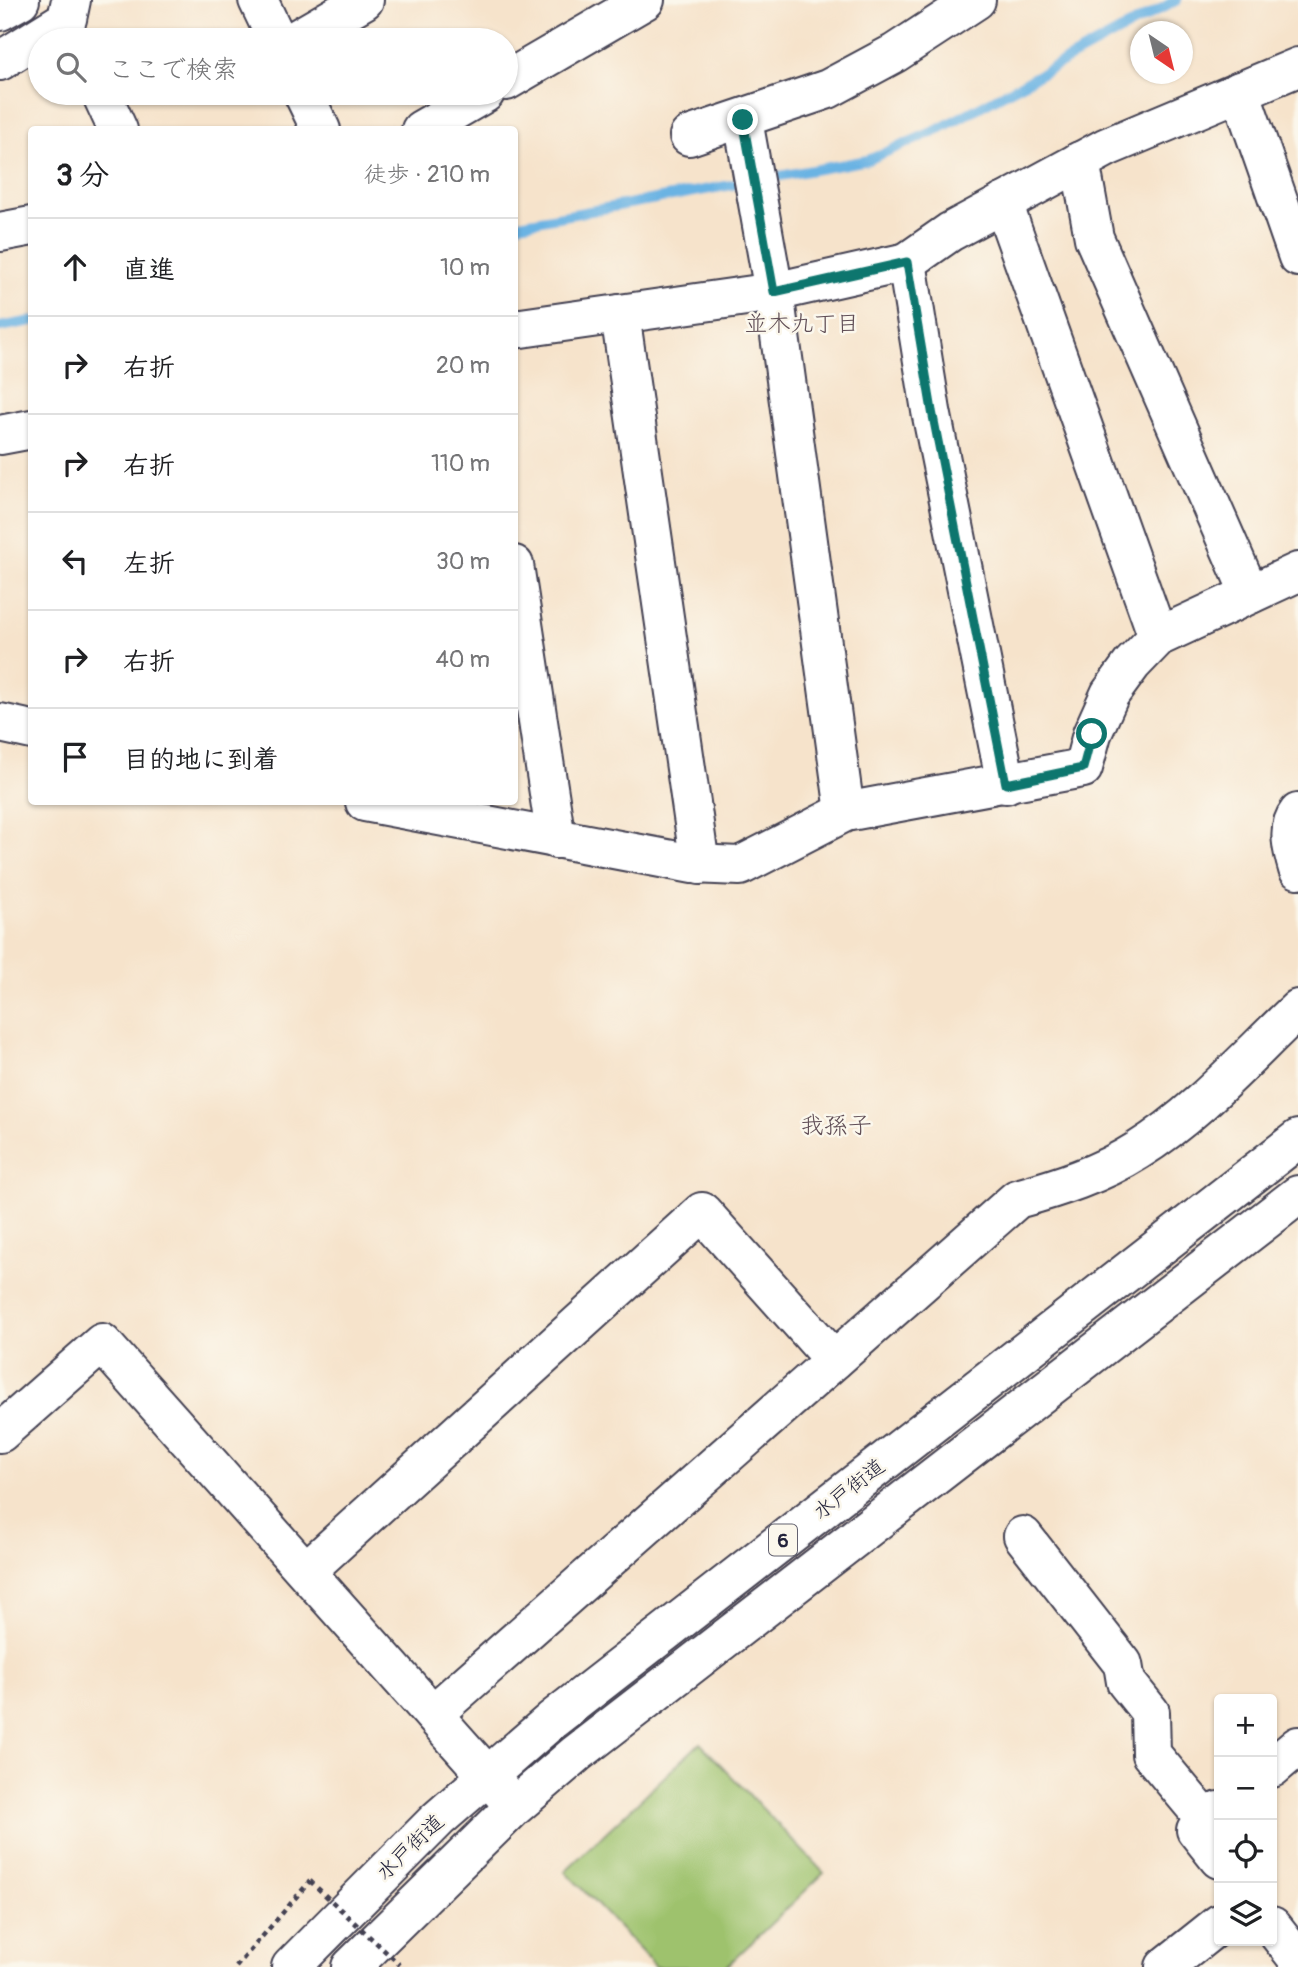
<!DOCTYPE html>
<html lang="ja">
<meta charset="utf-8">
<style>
body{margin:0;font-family:Pangolin,"Klee One",sans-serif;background:#f6f6f6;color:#202124}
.controls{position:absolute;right:21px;bottom:21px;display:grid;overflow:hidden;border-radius:7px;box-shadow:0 2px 5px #0004}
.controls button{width:63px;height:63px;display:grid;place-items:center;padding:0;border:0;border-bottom:2px solid #e0e0e0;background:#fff;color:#202124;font:35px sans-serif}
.compass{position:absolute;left:1130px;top:21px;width:63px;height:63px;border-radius:50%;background:#fff;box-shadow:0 2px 5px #0004;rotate:145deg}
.stop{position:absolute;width:21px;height:21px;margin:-16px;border:5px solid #0f766e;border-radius:50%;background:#fff}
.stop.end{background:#0f766e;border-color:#fff;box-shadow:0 2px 7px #0008}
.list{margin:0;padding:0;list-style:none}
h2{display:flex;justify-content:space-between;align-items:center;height:91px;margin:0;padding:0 28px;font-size:30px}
h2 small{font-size:23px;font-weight:400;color:#757577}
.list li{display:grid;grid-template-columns:46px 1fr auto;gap:21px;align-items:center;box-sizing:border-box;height:98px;padding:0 28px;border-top:2px solid #e0e0e0}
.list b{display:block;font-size:26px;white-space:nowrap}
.list em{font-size:23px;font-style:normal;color:#757577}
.icon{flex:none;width:38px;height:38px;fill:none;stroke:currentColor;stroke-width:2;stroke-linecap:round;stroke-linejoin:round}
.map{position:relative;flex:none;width:1298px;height:1967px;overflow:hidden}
.search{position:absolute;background:#fff;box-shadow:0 2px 5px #0004;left:28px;top:28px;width:490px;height:77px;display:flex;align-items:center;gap:18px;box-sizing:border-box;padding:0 24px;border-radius:38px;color:#757577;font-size:26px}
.panel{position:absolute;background:#fff;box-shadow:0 2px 5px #0004;left:28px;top:126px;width:490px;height:679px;border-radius:7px}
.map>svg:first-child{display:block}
.green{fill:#9ec26d;stroke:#607254;stroke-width:2}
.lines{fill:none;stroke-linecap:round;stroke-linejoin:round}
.stream{stroke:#6bb3e3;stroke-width:10}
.minor-casing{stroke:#423f51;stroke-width:42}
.highway-casing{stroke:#423f51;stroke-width:42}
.path{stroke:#423f51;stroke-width:4.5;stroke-dasharray:5 5;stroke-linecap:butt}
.minor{stroke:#fff;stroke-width:38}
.highway{stroke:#fff;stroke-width:38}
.path-bridge{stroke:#423f51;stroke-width:4.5;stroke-dasharray:5 5;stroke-linecap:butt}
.route{stroke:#0f766e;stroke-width:9}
.labels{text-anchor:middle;stroke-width:5;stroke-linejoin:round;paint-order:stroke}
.shield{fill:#fbf7ec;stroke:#636270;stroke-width:2}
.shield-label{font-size:19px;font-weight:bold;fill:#22223b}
.street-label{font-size:21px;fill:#22223b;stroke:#fbf7ec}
.neighbourhood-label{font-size:23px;fill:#604e56;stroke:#fbf7ec}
.quarter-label{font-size:24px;fill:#604e56;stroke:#fbf7ec}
</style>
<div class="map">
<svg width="1298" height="1967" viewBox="0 0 1298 1967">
<rect width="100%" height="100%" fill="#fbf7ec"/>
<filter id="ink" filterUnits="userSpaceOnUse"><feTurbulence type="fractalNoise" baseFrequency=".0143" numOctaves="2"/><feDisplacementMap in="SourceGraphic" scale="14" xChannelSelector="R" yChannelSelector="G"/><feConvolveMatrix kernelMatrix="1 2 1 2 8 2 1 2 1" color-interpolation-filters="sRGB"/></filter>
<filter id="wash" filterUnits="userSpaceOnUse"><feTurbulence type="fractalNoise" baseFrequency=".00686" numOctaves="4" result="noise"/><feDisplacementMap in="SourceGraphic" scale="28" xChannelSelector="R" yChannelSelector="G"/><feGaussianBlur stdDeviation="1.57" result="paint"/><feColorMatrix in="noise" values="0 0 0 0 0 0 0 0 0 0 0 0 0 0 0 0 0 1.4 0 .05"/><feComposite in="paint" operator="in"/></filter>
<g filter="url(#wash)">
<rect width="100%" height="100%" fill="#f6e3cb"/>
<path class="green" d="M 700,1743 L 824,1873 L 726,1967 L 656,1967 L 565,1871 Z"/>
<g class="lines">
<g class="stream">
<path d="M 763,179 L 868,160 L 939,129 L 1177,0"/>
<path d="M 514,225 L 748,182"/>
<path d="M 0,327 L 32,321"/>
</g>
</g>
</g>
<g filter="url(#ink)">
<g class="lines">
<defs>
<g id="minor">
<path d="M 258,0 L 277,40"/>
<path d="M 0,11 L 20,0"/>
<path d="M 295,40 L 364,0"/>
<path d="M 0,61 L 67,19 L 71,0"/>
<path d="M 506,81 L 645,0"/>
<path d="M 1240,91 L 1298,257"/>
<path d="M 101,93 L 118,130"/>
<path d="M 303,93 L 321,130"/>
<path d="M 743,120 L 774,292 L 845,812"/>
<path d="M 421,130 L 485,93"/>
<path d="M 689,136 L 828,89 L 895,53 L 976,0"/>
<path d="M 1080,161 L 1094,238 L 1250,594"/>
<path d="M 1003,203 L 1158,637"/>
<path d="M 0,232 L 32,226"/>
<path d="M 907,262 L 931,411 L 1006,784"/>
<path d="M 620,314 L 700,865"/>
<path d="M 514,329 L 774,292 L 907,262 L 950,232 L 1107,147 L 1298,67"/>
<path d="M 0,435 L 32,429"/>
<path d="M 514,565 L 556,839"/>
<path d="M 0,723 L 32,730"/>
<path d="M 365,802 L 693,864 L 740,866 L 845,812 L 1083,768 L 1092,734 L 1110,694 L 1132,664 L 1158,637 L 1298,572"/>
<path d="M 1298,813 C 1286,828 1293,852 1298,869"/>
<path d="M 0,1433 L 102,1343 L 510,1801"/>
<path d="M 1023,1536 L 1123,1664 L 1126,1682 L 1150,1712 L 1151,1754 L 1207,1821"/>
<path d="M 306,1571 L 702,1212 L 834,1360"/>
<path d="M 433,1714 L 1017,1199 C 1057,1188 1101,1174 1137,1151 C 1197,1114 1247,1057 1298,1009"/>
<path d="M 1272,1768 L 1298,1746"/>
<path d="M 1219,1811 L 1196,1830 L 1219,1859"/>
<path d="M 1272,1926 L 1298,1959"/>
<path d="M 1165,1967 L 1219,1924"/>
</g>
<g id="highway">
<path d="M 291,1967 L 438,1819 L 552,1720 L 1298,1139"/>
<path d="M 351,1967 L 514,1807 L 576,1754 L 1298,1195"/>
</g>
</defs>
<use href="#minor" class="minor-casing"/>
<use href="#highway" class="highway-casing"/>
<path class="path" d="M 236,1967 L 310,1881"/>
<use href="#minor" class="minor"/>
<use href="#highway" class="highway"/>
<path class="path-bridge" d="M 310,1881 L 400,1965"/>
</g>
</g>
<g class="lines" filter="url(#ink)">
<path class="route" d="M 743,120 L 774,292 L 907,262 L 932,411 L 1006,784 L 1083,768 L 1092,734"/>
</g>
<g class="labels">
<rect class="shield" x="769" y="1524.5" width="28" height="31" rx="5"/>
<g class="shield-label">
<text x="783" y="1547">6</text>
</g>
<g class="street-label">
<text transform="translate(849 1489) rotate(-38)" y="7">水戸街道</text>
<text transform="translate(410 1847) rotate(-44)" y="7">水戸街道</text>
</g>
<g class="neighbourhood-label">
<text x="802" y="331">並木九丁目</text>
</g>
<g class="quarter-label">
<text x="836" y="1133">我孫子</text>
</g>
</g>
</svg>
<div class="controls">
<button>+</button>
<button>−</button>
<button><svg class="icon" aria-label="locate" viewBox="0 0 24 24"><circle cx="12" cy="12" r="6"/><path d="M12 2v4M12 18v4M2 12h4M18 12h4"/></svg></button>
<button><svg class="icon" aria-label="layers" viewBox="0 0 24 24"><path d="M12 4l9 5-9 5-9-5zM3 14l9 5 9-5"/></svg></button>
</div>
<svg class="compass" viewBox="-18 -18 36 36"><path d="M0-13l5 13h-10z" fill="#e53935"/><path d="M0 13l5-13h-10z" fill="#757577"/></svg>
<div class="stop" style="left:1092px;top:734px"></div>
<div class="stop end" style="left:743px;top:120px"></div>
<div class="search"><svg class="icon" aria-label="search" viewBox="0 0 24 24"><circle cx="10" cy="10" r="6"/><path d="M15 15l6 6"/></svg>ここで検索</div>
<section class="panel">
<h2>3 分<small>徒歩 · 210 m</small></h2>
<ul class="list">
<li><svg class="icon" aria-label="ahead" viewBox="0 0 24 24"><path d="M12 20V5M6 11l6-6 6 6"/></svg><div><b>直進</b></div><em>10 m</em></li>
<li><svg class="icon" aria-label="right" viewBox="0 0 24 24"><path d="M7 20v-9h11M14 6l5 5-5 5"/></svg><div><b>右折</b></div><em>20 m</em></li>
<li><svg class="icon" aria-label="right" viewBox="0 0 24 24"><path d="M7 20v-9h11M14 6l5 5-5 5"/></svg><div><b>右折</b></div><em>110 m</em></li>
<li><svg class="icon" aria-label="left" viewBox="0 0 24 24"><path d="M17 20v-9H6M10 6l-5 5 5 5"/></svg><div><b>左折</b></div><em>30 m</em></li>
<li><svg class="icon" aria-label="right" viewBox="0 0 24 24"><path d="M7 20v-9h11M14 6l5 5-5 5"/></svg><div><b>右折</b></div><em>40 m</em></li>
<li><svg class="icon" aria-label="arrive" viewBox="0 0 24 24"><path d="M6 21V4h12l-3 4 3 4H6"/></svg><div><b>目的地に到着</b></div></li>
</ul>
</section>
</div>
